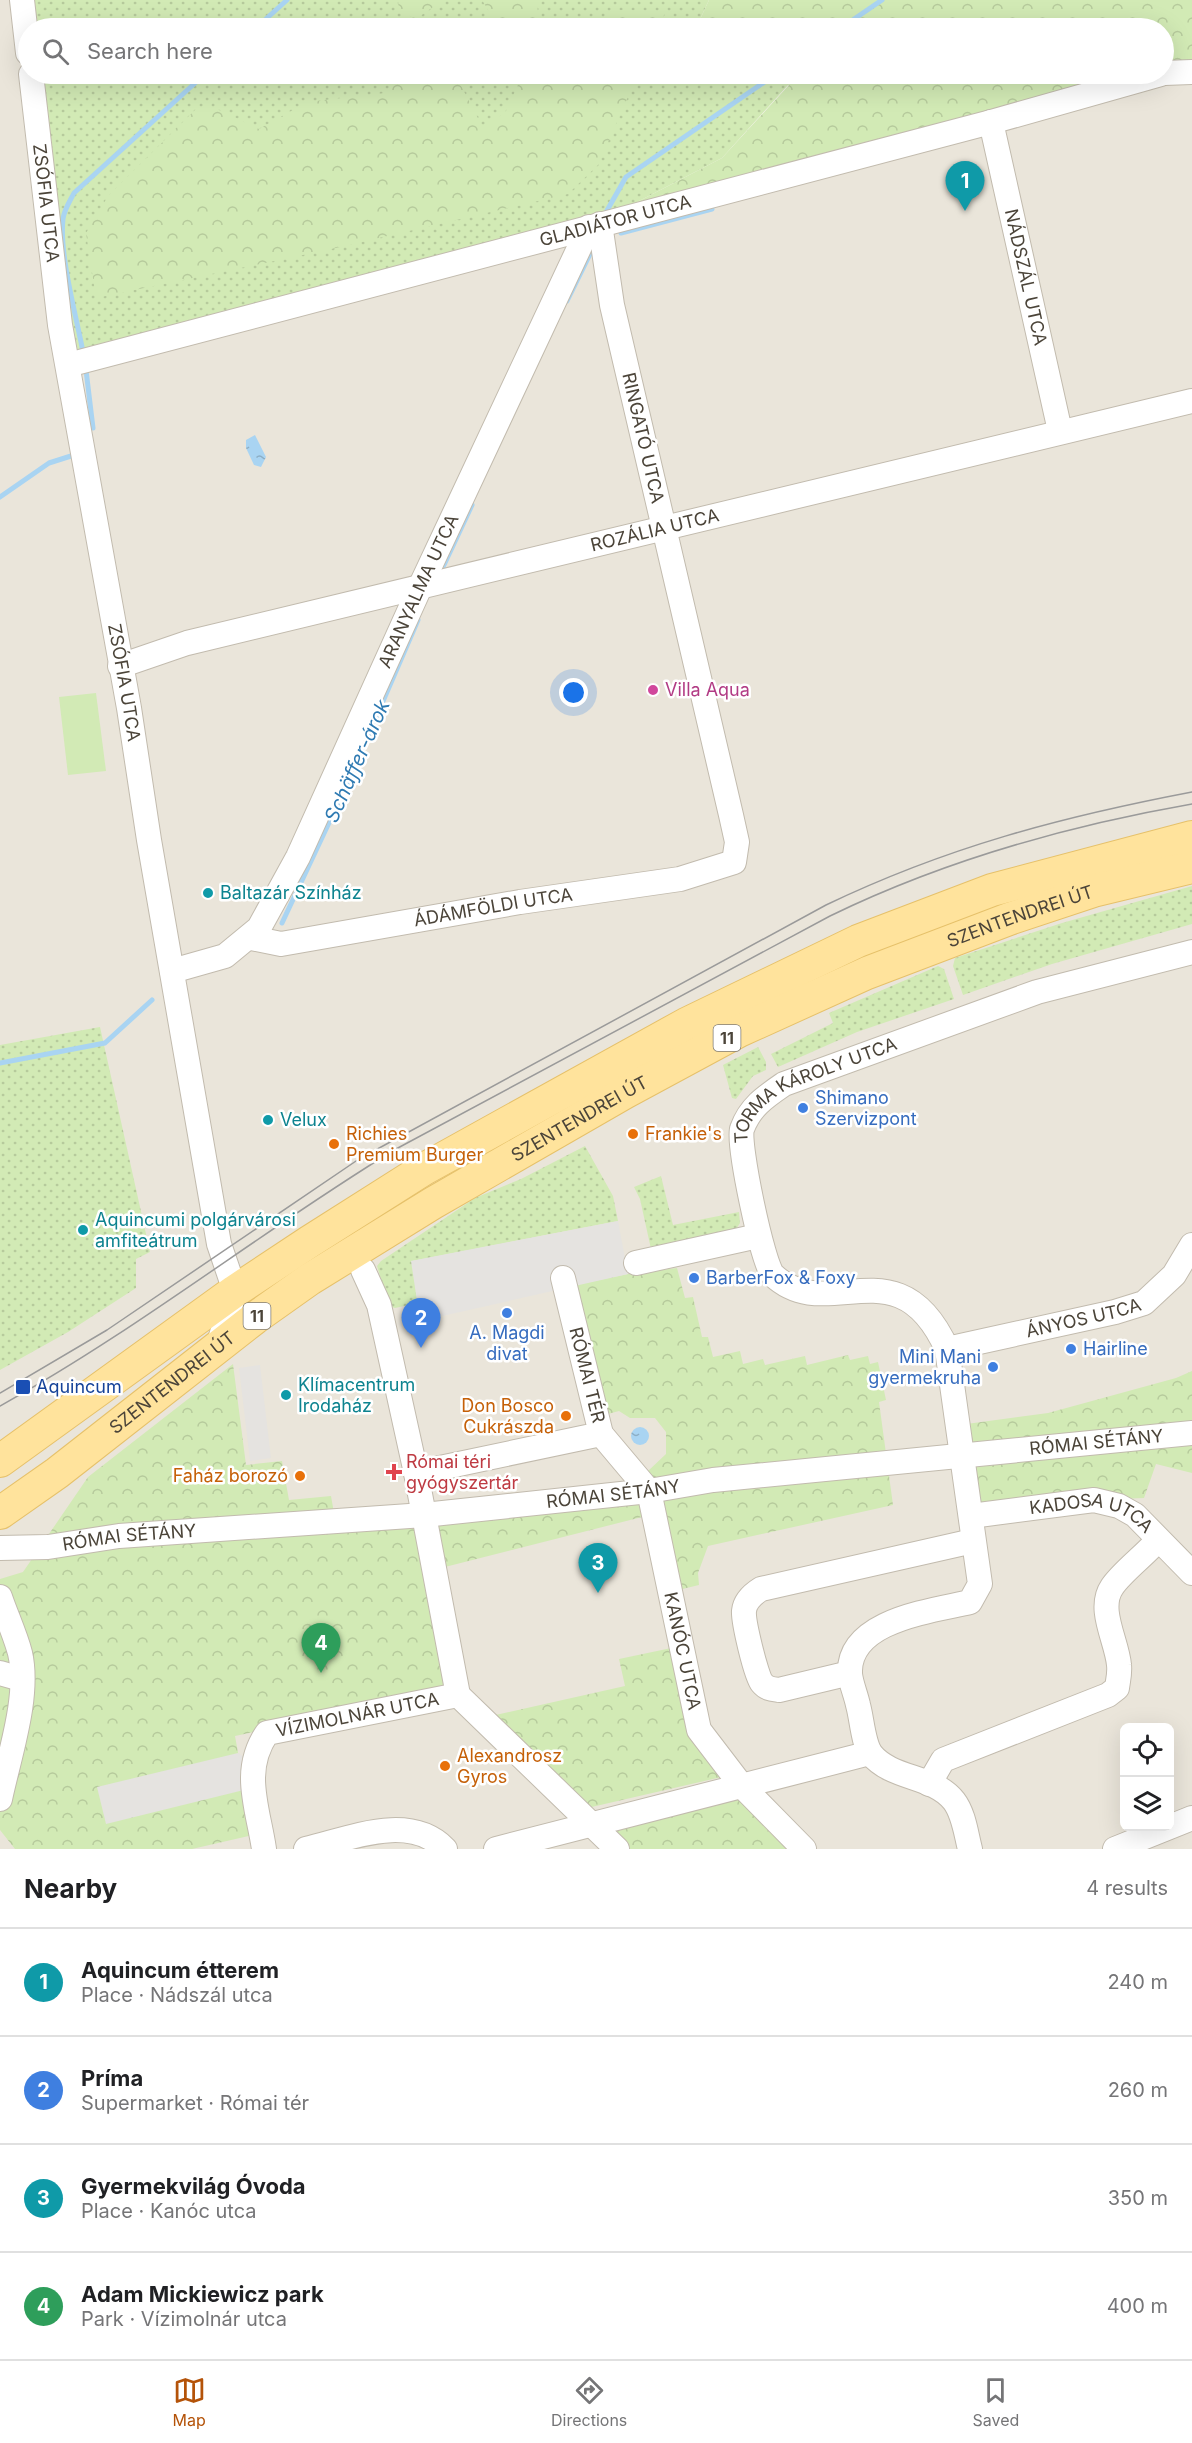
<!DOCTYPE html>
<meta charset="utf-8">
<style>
body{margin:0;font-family:Inter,sans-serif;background:#f6f6f6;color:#202124}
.controls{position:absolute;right:18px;bottom:18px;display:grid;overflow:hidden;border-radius:9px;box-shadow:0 6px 24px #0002}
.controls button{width:54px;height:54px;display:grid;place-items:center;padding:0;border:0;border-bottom:2px solid #e0e0e0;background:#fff;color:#202124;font:30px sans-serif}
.you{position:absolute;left:574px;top:693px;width:21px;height:21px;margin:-15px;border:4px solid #fff;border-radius:50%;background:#1a73e8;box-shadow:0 0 0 9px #1a73e833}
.badge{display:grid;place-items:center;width:39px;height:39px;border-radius:50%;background:#b45309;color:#fff;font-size:20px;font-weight:700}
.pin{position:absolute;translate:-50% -50px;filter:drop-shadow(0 2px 3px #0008)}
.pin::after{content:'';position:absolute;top:32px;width:21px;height:18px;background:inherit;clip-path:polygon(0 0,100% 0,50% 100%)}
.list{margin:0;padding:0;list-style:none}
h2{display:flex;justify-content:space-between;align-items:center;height:78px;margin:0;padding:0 24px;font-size:26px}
h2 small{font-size:20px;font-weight:400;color:#757577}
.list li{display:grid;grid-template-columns:39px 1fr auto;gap:18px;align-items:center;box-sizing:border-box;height:108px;padding:0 24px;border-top:2px solid #e0e0e0}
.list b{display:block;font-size:22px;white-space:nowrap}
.list p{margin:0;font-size:20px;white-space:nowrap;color:#757577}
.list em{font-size:20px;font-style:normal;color:#757577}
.icon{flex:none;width:33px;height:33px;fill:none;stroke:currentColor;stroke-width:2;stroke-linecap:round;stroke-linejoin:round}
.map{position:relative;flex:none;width:1192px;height:1849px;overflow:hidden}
.search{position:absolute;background:#fff;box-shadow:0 6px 24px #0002;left:18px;right:18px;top:18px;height:66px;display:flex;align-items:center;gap:15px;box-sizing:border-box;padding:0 21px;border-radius:33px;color:#757577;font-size:22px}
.sheet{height:510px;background:#fff}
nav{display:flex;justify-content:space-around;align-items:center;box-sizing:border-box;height:84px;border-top:2px solid #e0e0e0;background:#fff;font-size:16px;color:#757577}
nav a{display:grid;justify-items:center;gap:3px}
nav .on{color:#b45309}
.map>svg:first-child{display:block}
.residential{fill:#eae5da;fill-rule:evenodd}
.grass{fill:url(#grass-dots)}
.forest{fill:url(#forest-crowns)}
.pitch{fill:#d2eab5}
.parking{fill:#e5e3e0}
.water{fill:url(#water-ripples)}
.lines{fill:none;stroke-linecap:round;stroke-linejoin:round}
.stream{stroke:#a9d4f2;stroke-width:5}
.minor-casing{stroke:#c2bbae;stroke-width:26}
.major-casing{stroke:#e6c16a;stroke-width:34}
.minor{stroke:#fff;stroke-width:24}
.major{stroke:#ffe39c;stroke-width:32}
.tram{stroke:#9a9a9a;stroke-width:1.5}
.hotel-dot{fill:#d1479c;stroke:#fff;stroke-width:2}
.culture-dot{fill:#0f9aa8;stroke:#fff;stroke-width:2}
.shop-dot{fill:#3f7fe0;stroke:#fff;stroke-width:2}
.food-dot{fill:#e8710a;stroke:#fff;stroke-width:2}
.transit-dot{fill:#1a4fb4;stroke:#fff;stroke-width:2}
.health-dot{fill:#e0444e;stroke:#fff;stroke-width:2}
.labels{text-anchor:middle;stroke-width:5;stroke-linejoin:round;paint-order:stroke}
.shield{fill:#fff;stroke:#817c74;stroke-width:1.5}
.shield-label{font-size:16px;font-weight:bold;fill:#4b4439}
.street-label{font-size:18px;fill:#4b4439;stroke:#fff}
.hotel-label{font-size:18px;fill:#b23c85;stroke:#fff;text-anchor:start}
.culture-label{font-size:18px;fill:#0d838f;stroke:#fff;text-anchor:start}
.shop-label{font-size:18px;fill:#366cbe;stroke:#fff;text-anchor:start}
.food-label{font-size:18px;fill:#c56008;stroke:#fff;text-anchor:start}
.transit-label{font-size:18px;fill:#164399;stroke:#fff;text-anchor:start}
.health-label{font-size:18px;fill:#be3a42;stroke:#fff;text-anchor:start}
.water-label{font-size:20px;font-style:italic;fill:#2e7ab2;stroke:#fff}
</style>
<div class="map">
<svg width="1192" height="1849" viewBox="0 0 1192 1849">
<defs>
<pattern id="grass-dots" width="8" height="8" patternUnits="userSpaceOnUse" patternTransform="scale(1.5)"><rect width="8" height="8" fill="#d2eab5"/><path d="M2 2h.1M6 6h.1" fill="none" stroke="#b6ca9c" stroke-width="1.8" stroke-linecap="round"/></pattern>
<pattern id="forest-crowns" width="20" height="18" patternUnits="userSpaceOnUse" patternTransform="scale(1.5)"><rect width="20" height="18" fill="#d2eab5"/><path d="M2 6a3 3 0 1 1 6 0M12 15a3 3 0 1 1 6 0" fill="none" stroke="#b6ca9c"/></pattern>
<pattern id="water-ripples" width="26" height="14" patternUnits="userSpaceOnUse" patternTransform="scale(1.5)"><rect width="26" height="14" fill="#a9d4f2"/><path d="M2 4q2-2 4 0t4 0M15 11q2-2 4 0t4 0" fill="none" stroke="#8caec5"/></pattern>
</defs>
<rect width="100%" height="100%" fill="#f6f3ec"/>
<path class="residential" d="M 0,0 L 15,0 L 68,365 L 1192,69 L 1192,1849 L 0,1849 ZM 1124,1728 L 1170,1728 L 1170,1826 L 1124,1826 Z"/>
<g class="grass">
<path d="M 15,0 L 709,0 L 696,28 L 28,28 L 28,74 L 763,74 L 789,84 L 722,158 L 589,227 L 68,365 Z"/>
<path d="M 1192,886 L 1192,924 L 1052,964 L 963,995 L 953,966 L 955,958 L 1062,923 Z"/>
<path d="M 938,966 L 944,969 L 954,999 L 857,1032 L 778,1067 L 771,1054 L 833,1023 L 829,1013 Z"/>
<path d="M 100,1027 L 150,1252 L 136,1259 L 136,1288 L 68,1332 L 0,1370 L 0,1045 Z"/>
<path d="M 758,1047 L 766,1062 L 766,1070 L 753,1076 L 736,1099 L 732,1098 L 723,1065 Z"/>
<path d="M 585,1146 L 613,1196 L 618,1221 L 412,1261 L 418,1303 L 395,1308 L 389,1306 L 377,1266 L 381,1261 L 475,1198 L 521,1179 Z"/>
<path d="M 661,1176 L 673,1225 L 739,1212 L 740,1223 L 735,1231 L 651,1249 L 640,1199 L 634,1187 Z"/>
</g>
<g class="forest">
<path d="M 398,0 L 443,0 L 416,19 L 399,11 Z"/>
<path d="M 482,0 L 537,0 L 539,28 L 504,28 L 494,20 Z"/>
<path d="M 709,0 L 1192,0 L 1192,69 L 1164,73 L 1164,28 L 696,28 Z"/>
<path d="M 613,10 L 666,11 L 658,28 L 592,28 Z"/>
<path d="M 402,74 L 455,74 L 482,126 L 505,113 L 523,74 L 638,74 L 598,165 L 568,194 L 327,250 L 96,298 L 86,233 L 108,196 L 198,107 L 217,109 L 259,129 L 307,102 L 385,93 Z"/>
<path d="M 763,74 L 1161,74 L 589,227 L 722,158 L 789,85 Z"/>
<path d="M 677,1268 L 685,1298 L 693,1297 L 702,1337 L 708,1337 L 713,1357 L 740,1351 L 743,1364 L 763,1359 L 765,1365 L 805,1356 L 807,1365 L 848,1355 L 850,1360 L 868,1356 L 870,1364 L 878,1362 L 886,1400 L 879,1402 L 893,1505 L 708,1546 L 698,1573 L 699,1585 L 670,1592 L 648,1471 L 666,1454 L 666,1432 L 655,1418 L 630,1418 L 619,1411 L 597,1417 L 575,1285 L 628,1274 Z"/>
<path d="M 233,1364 L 246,1465 L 282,1461 L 289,1500 L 331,1496 L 334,1513 L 641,1495 L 646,1516 L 441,1568 L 464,1691 L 491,1716 L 625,1686 L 619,1659 L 676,1647 L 726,1776 L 583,1809 L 451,1690 L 235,1736 L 253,1835 L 192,1849 L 15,1849 L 0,1830 L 0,1579 L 23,1572 L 88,1477 Z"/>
<path d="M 1192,1371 L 1192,1473 L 1156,1464 L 1144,1498 L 1094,1500 L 971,1516 L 959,1425 L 1048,1413 L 1176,1378 Z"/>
<path d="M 741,1785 L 805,1849 L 617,1849 L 591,1823 Z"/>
</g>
<path class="pitch" d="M 96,693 L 106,771 L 68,775 L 59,697 Z"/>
<g class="parking">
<path d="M 618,1221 L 628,1274 L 420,1321 L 411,1261 Z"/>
<path d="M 260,1365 L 271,1458 L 250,1461 L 239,1368 Z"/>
<path d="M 238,1753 L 254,1764 L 252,1788 L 106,1824 L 97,1787 Z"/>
</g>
<g class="water">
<path d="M 255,435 L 266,457 L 261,467 L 254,465 L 246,448 L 246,440 Z"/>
<circle cx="640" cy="1436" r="9"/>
</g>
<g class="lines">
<g class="stream">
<path d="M 256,28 L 287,0"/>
<path d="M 841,28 L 882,0"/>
<path d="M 605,214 L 626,177 L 776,74"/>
<path d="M 621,233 L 712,209"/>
<path d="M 567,301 L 591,252"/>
<path d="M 83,352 C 76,315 59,254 63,219 C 64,210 70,201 74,193 L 205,74"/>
<path d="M 86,370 L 93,428"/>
<path d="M 0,497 L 49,463 L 71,456"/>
<path d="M 443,567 L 472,505"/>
<path d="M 282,923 L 349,780 L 418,620"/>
<path d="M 0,1063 L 105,1043 L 152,1000"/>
</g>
<defs>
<g id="minor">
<path d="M 22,0 L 28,53"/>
<path d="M 1164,73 L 1192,72"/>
<path id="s1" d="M 31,74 L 60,325 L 129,708 L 149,840 L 219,1244 L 235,1291 L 218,1346"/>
<path id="s2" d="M 991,122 L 1060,431"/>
<path id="s3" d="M 68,365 L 991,122 L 1161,74"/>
<path id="s4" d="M 120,666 L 187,643 L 1192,401"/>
<path id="s5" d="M 251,938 L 281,944 L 520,902 L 680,879 L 734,862 L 737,842 L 731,815 L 612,305 L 600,224"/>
<path id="s6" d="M 172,971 L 225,956 L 259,928 L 298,857 L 421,585 L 589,227"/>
<path d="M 636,1263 L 758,1236"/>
<path d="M 363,1270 L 379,1305 L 416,1473 L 601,1434 L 563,1278"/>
<path id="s7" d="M 947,1349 L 1115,1312 L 1144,1303 L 1174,1275 L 1192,1245"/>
<path id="s8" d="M 601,1434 L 649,1491 L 699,1730 L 741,1785 L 804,1849"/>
<path d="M 416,1473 L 458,1695"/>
<path id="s9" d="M 971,1516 L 1094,1500 L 1119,1506 L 1135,1515 L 1192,1573"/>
<path id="s10" d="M 0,1548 L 48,1547 L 119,1536 L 424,1515 L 649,1491 L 713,1480 L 1192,1433"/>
<path d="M 0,1597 C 6,1615 15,1634 20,1653 C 30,1696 9,1756 0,1799"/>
<path d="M 0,1673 L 21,1679"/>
<path d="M 850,1673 L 779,1690 C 772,1689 767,1689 762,1683 C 756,1676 743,1621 744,1611 C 745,1601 753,1594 761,1589 L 973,1541"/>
<path d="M 458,1695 L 617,1849"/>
<path d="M 929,1784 L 943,1760 L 1108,1695 L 1117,1688 C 1118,1680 1120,1673 1119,1665 C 1117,1641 1097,1609 1112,1587 C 1121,1573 1145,1555 1158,1540"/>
<path id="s11" d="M 264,1849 C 258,1808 241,1771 267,1733 L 458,1695"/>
<path d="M 306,1849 C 349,1839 409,1812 445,1849"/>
<path d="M 496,1849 L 870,1753"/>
<path id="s12" d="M 970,1849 C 966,1834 964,1814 954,1801 C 934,1775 892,1780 871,1754 C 863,1743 862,1719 858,1705 C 856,1695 851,1684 850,1674 C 847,1620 932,1611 970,1602 L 980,1584 L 947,1349 C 898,1241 828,1327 773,1275 C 763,1266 737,1141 742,1129 C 750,1107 765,1097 784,1084 L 1037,992 L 1192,952"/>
<path d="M 1115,1849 L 1192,1818"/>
</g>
<g id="major">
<path d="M 0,1461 L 235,1291 L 309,1242 L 424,1169 L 686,1024 L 858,941 L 992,890 L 1192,837"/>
<path id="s13" d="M 0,1513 L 57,1473 L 255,1318 L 310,1279 L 433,1203 L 626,1092 L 739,1031 L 867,973 L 1009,919 L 1093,891 L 1192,867"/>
</g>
</defs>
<use href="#minor" class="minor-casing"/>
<use href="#major" class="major-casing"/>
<use href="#minor" class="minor"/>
<use href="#major" class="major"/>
<g class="tram">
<path d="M 0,1393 L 107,1330 L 359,1159 L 826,905 C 947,847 1061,817 1192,792"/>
<path d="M 0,1406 C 138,1330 261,1231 396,1149 L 830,916 C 945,860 1066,826 1192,804"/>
</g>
</g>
<circle class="hotel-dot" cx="653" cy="690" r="6"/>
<g class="culture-dot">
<circle cx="208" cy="893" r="6"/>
<circle cx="268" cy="1120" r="6"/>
<circle cx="83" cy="1230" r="6"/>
<circle cx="286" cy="1395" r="6"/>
</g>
<g class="shop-dot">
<circle cx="803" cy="1108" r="6"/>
<circle cx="694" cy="1278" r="6"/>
<circle cx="507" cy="1313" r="6"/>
<circle cx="1071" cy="1349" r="6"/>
<circle cx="993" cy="1367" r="6"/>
</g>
<g class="food-dot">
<circle cx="633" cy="1134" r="6"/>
<circle cx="334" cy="1144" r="6"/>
<circle cx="566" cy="1416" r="6"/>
<circle cx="300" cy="1476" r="6"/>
<circle cx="445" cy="1766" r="6"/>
</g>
<rect class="transit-dot" x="15" y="1379" width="16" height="16" rx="3"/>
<path class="health-dot" d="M391 1463h6v6h6v6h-6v6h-6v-6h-6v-6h6z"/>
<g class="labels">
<g class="shield">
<rect x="713.5" y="1025" width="27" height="26" rx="4.5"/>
<rect x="243.5" y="1303" width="27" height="26" rx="4.5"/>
</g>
<g class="shield-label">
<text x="727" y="1044">11</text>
<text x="257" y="1322">11</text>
</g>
<g class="street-label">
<text dy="6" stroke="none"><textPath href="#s1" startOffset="130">ZSÓFIA UTCA</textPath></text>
<text dy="6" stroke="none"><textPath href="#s3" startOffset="566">GLADIÁTOR UTCA</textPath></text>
<text dy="6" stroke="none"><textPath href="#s2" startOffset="159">NÁDSZÁL UTCA</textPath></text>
<text transform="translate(643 438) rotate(77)" y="6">RINGATÓ UTCA</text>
<text dy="6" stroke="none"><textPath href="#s4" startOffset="552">ROZÁLIA UTCA</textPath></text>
<text dy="6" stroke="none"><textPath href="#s6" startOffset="472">ARANYALMA UTCA</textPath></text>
<text dy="6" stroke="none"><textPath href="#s1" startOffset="616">ZSÓFIA UTCA</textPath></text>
<text dy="6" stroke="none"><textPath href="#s5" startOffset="246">ÁDÁMFÖLDI UTCA</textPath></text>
<text dy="6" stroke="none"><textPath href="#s13" startOffset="1188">SZENTENDREI ÚT</textPath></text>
<text dy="6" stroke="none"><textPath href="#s12" startOffset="1080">TORMA KÁROLY UTCA</textPath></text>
<text dy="6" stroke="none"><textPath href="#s13" startOffset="702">SZENTENDREI ÚT</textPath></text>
<text dy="6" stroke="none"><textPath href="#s7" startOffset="140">ÁNYOS UTCA</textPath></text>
<text transform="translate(587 1375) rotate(76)" y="6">RÓMAI TÉR</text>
<text dy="6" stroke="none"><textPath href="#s13" startOffset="216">SZENTENDREI ÚT</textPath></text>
<text dy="6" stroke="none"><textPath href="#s10" startOffset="1102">RÓMAI SÉTÁNY</textPath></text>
<text dy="6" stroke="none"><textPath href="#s10" startOffset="616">RÓMAI SÉTÁNY</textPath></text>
<text dy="6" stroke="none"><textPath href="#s9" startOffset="124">KADOSA UTCA</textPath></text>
<text dy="6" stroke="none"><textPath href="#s10" startOffset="130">RÓMAI SÉTÁNY</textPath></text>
<text dy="6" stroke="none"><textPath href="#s8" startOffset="238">KANÓC UTCA</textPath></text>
<text dy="6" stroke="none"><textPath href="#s11" startOffset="212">VÍZIMOLNÁR UTCA</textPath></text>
</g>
<g class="hotel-label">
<text x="665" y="696">Villa Aqua</text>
</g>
<g class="culture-label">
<text x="220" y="899">Baltazár Színház</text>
<text x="280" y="1126">Velux</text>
<text x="95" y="1226">Aquincumi polgárvárosi<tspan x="95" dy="21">amfiteátrum</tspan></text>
<text x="298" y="1391">Klímacentrum<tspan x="298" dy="21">Irodaház</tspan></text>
</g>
<g class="shop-label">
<text x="815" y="1104">Shimano<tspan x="815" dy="21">Szervizpont</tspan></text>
<text x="706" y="1284">BarberFox &amp; Foxy</text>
<text x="507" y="1339" text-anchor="middle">A. Magdi<tspan x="507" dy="21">divat</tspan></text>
<text x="1083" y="1355">Hairline</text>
<text x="981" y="1363" text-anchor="end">Mini Mani<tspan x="981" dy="21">gyermekruha</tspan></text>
</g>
<g class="food-label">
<text x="346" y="1140">Richies<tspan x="346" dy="21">Premium Burger</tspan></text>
<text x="645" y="1140">Frankie's</text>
<text x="554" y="1412" text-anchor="end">Don Bosco<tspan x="554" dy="21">Cukrászda</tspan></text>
<text x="288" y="1482" text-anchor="end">Faház borozó</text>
<text x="457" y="1762">Alexandrosz<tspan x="457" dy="21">Gyros</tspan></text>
</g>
<g class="transit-label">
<text x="36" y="1393">Aquincum</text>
</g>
<g class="health-label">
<text x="406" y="1468">Római téri<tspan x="406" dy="21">gyógyszertár</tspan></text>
</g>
<g class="water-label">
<text transform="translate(357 761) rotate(-66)" y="7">Schäffer-árok</text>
</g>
</g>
</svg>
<div class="controls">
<button><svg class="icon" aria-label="locate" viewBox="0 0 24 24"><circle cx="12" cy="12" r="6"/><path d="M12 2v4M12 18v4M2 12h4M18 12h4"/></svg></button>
<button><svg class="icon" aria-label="layers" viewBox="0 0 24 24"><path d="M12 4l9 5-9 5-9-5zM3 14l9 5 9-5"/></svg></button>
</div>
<div class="you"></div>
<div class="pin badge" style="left:965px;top:211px;background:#0f9aa8">1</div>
<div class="pin badge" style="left:421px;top:1348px;background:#3f7fe0">2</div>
<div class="pin badge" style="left:598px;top:1593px;background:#0f9aa8">3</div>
<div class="pin badge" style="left:321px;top:1673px;background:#2e9e5b">4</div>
<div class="search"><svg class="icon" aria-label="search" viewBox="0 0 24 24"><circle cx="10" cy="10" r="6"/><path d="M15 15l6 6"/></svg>Search here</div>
</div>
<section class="sheet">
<h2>Nearby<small>4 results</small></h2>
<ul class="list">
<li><span class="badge" style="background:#0f9aa8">1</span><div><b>Aquincum étterem</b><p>Place · Nádszál utca</p></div><em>240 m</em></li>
<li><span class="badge" style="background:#3f7fe0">2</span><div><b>Príma</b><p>Supermarket · Római tér</p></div><em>260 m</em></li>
<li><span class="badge" style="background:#0f9aa8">3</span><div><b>Gyermekvilág Óvoda</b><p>Place · Kanóc utca</p></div><em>350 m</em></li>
<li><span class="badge" style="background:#2e9e5b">4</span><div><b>Adam Mickiewicz park</b><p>Park · Vízimolnár utca</p></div><em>400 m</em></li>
</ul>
</section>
<nav>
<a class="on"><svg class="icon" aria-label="map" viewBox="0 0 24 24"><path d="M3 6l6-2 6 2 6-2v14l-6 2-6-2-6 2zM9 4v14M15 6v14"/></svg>Map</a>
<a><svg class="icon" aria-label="directions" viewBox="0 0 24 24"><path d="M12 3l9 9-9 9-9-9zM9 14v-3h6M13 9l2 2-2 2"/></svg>Directions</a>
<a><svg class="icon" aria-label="saved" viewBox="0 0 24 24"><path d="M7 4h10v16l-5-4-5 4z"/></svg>Saved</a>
</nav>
